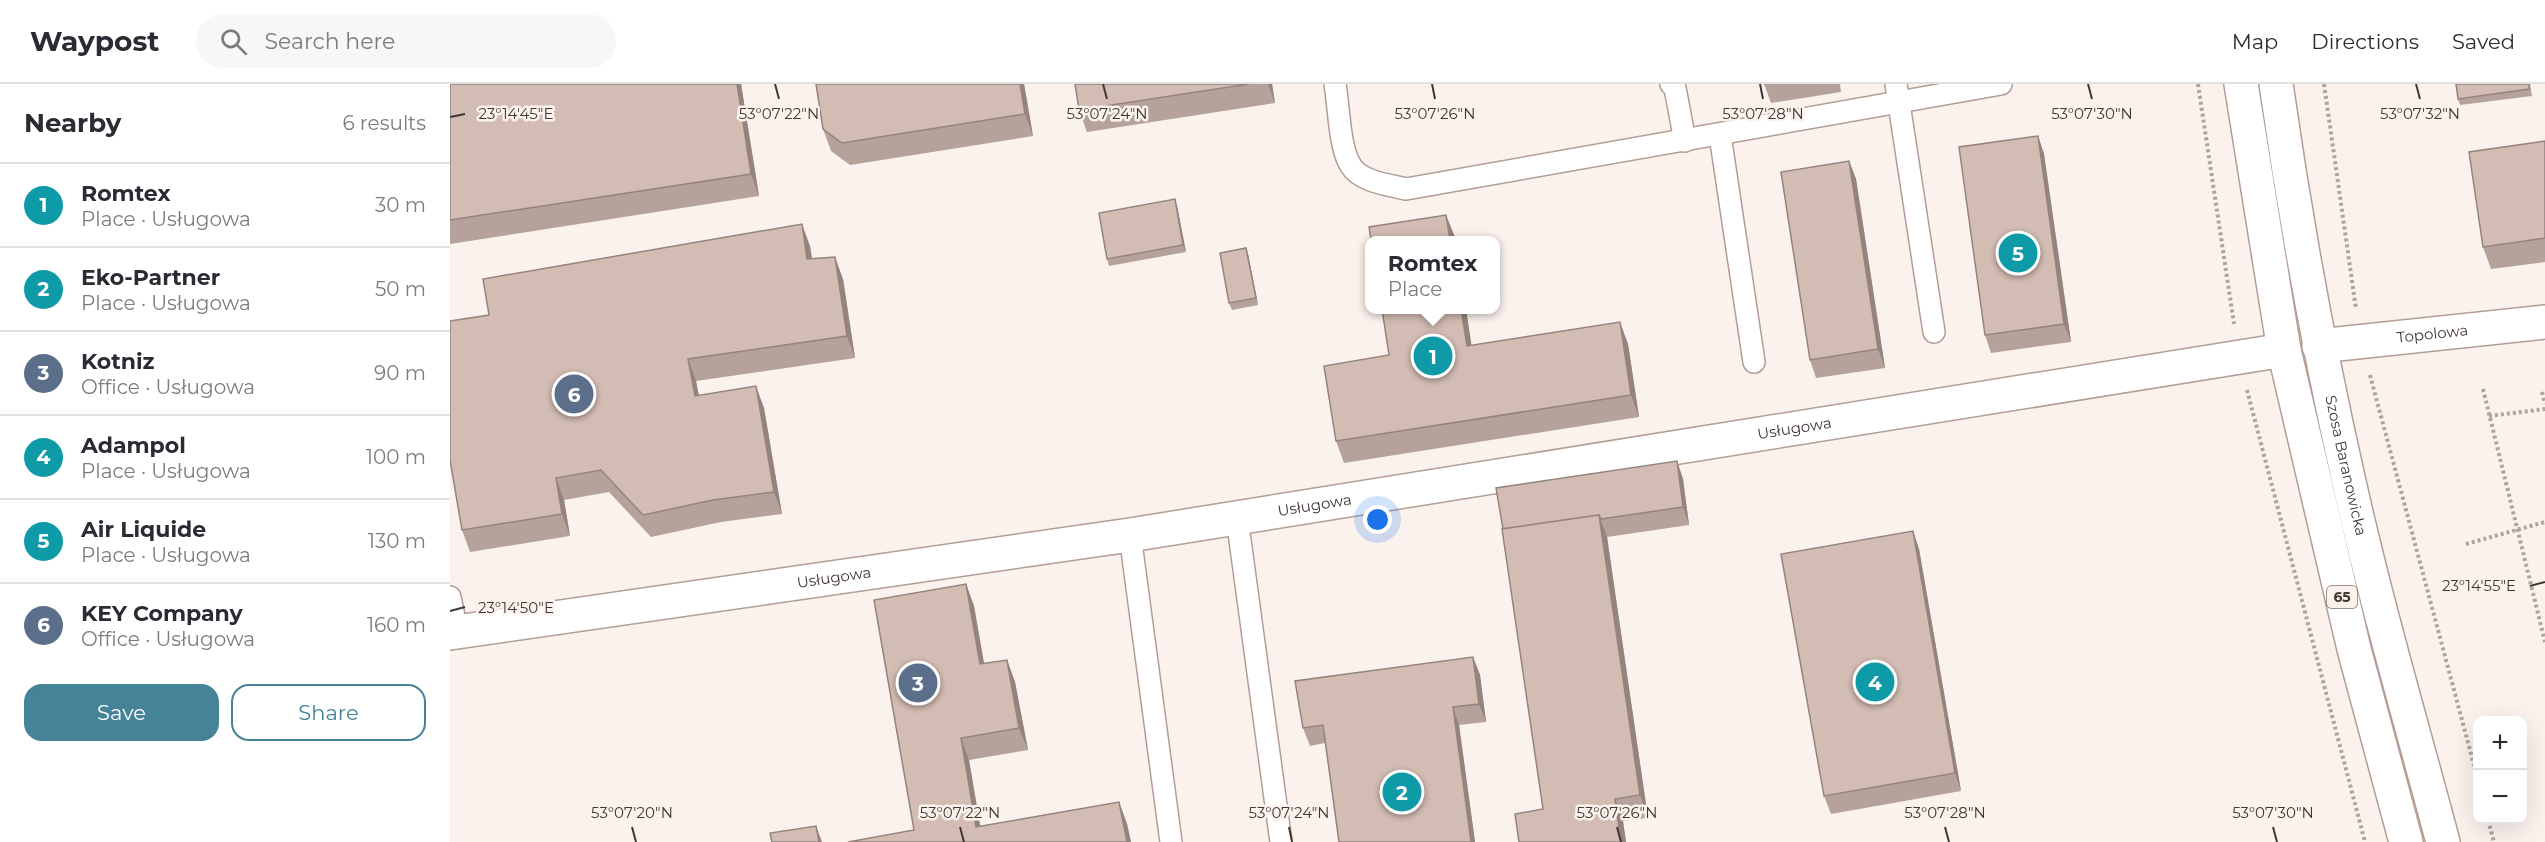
<!DOCTYPE html>
<meta charset="utf-8">
<style>
body{margin:0;font-family:Montserrat,sans-serif;background:#f7f7f7;color:#2b2b33}
.controls{position:absolute;right:18px;bottom:18px;display:grid;overflow:hidden;border-radius:12px;box-shadow:0 6px 24px #0002}
.controls button{width:54px;height:54px;display:grid;place-items:center;padding:0;border:0;border-bottom:2px solid #e1e1e2;background:#fff;color:#2b2b33;font:30px sans-serif}
.you{position:absolute;left:928px;top:436px;width:21px;height:21px;margin:-15px;border:4px solid #fff;border-radius:50%;background:#1a73e8;box-shadow:0 0 0 9px #1a73e833}
.badge{display:grid;place-items:center;width:39px;height:39px;border-radius:50%;background:#448398;color:#fff;font-size:20px;font-weight:700}
.pin{position:absolute;translate:-50% -50%;border:3px solid #fff;box-shadow:0 2px 6px #0006}
.popup{position:absolute;left:915px;top:152px;width:135px;height:78px;box-sizing:border-box;display:grid;place-content:center;border-radius:12px;background:#fff;filter:drop-shadow(0 2px 4px #0005);font-size:20px;white-space:nowrap;color:#7c7c81}
.popup b{font-size:22px;color:#2b2b33}
.popup::after{content:'';position:absolute;left:50%;top:100%;margin-left:-12px;border:12px solid transparent;border-top-color:#fff}
.list{margin:0;padding:0;list-style:none}
h2{display:flex;justify-content:space-between;align-items:center;height:78px;margin:0;padding:0 24px;font-size:26px}
h2 small{font-size:20px;font-weight:400;color:#7c7c81}
.list li{display:grid;grid-template-columns:39px 1fr auto;gap:18px;align-items:center;box-sizing:border-box;height:84px;padding:0 24px;border-top:2px solid #e1e1e2}
.list b{display:block;font-size:22px;white-space:nowrap}
.list p{margin:0;font-size:20px;white-space:nowrap;color:#7c7c81}
.list em{font-size:20px;font-style:normal;color:#7c7c81}
.actions{display:flex;gap:12px;padding:18px 24px}
.actions a{flex:1;padding:14px 0;border:2px solid #448398;border-radius:18px;text-align:center;font-size:21px;color:#448398}
.actions .main{background:#448398;color:#fff}
.icon{flex:none;width:33px;height:33px;fill:none;stroke:currentColor;stroke-width:2;stroke-linecap:round;stroke-linejoin:round}
.map{position:relative;flex:none;width:2095px;height:758px;overflow:hidden}
header{display:flex;align-items:center;gap:36px;box-sizing:border-box;height:84px;padding:0 30px;background:#fff;border-bottom:2px solid #e1e1e2}
header strong{font-size:28px}
nav{display:flex;gap:33px;margin-inline-start:auto;font-size:21px}
.search{width:420px;height:54px;background:#f7f7f7;display:flex;align-items:center;gap:15px;box-sizing:border-box;padding:0 21px;border-radius:33px;color:#7c7c81;font-size:22px}
main{display:flex}
aside{flex:1;background:#fff}
.map>svg:first-child{display:block}
.lines{fill:none;stroke-linecap:round;stroke-linejoin:round}
.lane-casing{stroke:#b39d94;stroke-width:24}
.street-casing{stroke:#b39d94;stroke-width:36}
.primary-casing{stroke:#b39d94;stroke-width:36}
.path{stroke:#ada4a0;stroke-width:4;stroke-dasharray:3 3;stroke-linecap:butt}
.lane{stroke:#fff;stroke-width:21}
.street{stroke:#fff;stroke-width:33}
.primary{stroke:#fff;stroke-width:33}
.wall{fill:#b5a29a}
.shaded-wall{fill:#94847d}
.building{fill:#d3bcb3;stroke:#94847d;stroke-width:1.5}
.ticks{fill:none;stroke:#403733;stroke-width:2}
.labels{text-anchor:middle;stroke-width:5;stroke-linejoin:round;paint-order:stroke}
.shield{fill:#fbf2ee;stroke:#786f6b;stroke-width:1.5}
.shield-label{font-size:14px;font-weight:bold;fill:#403733}
.street-label{font-size:15px;fill:#403733;stroke:#fbf2ee}
.ticks-label{font-size:15px;text-anchor:middle;fill:#403733;stroke:#fbf2ee;stroke-width:5;stroke-linejoin:round;paint-order:stroke}
</style>
<header>
<strong>Waypost</strong>
<div class="search"><svg class="icon" aria-label="search" viewBox="0 0 24 24"><circle cx="10" cy="10" r="6"/><path d="M15 15l6 6"/></svg>Search here</div>
<nav><a>Map</a><a>Directions</a><a>Saved</a></nav>
</header>
<main>
<aside>
<h2>Nearby<small>6 results</small></h2>
<ul class="list">
<li><span class="badge" style="background:#0f9aa8">1</span><div><b>Romtex</b><p>Place · Usługowa</p></div><em>30 m</em></li>
<li><span class="badge" style="background:#0f9aa8">2</span><div><b>Eko-Partner</b><p>Place · Usługowa</p></div><em>50 m</em></li>
<li><span class="badge" style="background:#5c6f8a">3</span><div><b>Kotniz</b><p>Office · Usługowa</p></div><em>90 m</em></li>
<li><span class="badge" style="background:#0f9aa8">4</span><div><b>Adampol</b><p>Place · Usługowa</p></div><em>100 m</em></li>
<li><span class="badge" style="background:#0f9aa8">5</span><div><b>Air Liquide</b><p>Place · Usługowa</p></div><em>130 m</em></li>
<li><span class="badge" style="background:#5c6f8a">6</span><div><b>KEY Company</b><p>Office · Usługowa</p></div><em>160 m</em></li>
</ul>
<div class="actions"><a class="main">Save</a><a>Share</a></div>
</aside>
<div class="map">
<svg width="2095" height="758" viewBox="0 0 2095 758">
<rect width="100%" height="100%" fill="#fbf2ee"/>
<g class="lines">
<defs>
<g id="lane">
<path d="M 885,0 C 889,22 889,64 901,82 C 911,98 940,101 956,105 L 1551,0"/>
<path d="M 1221,0 L 1225,4 L 1235,57"/>
<path d="M 1446,0 L 1484,248"/>
<path d="M 1270,51 L 1304,278"/>
<path d="M 787,434 L 831,758"/>
<path d="M 680,451 L 721,758"/>
<path d="M 0,513 L 7,547"/>
</g>
<g id="street">
<path id="s1" d="M 1869,262 L 2095,238"/>
<path id="s2" d="M 0,549 L 680,451 L 1834,266"/>
</g>
<g id="primary">
<path d="M 1791,0 L 1834,266 L 1904,565 L 1956,758"/>
<path id="s3" d="M 1826,0 C 1845,134 1869,266 1899,398 C 1926,519 1961,638 1993,758"/>
</g>
</defs>
<use href="#lane" class="lane-casing"/>
<use href="#street" class="street-casing"/>
<use href="#primary" class="primary-casing"/>
<g class="path">
<path d="M 1748,0 L 1784,240"/>
<path d="M 1874,0 L 1906,225"/>
<path d="M 1920,291 L 2028,696"/>
<path d="M 2033,305 L 2095,558"/>
<path d="M 1797,306 L 1915,758"/>
<path d="M 2092,308 L 2095,320"/>
<path d="M 2039,332 L 2095,325"/>
<path d="M 2016,460 L 2095,438"/>
<path d="M 2038,736 L 2044,758"/>
</g>
<use href="#lane" class="lane"/>
<use href="#street" class="street"/>
<use href="#primary" class="primary"/>
</g>
<g class="wall">
<path d="M 0,0 L 291,0 L 309,112 L 0,160 Z"/>
<path d="M 366,0 L 574,0 L 583,52 L 400,81 L 381,67 L 373,45 Z"/>
<path d="M 625,0 L 822,0 L 825,19 L 637,48 L 629,26 Z"/>
<path d="M 1314,0 L 1390,0 L 1391,8 L 1321,19 Z"/>
<path d="M 2080,0 L 2082,12 L 2010,21 L 2008,15 Z"/>
<path d="M 1588,52 L 1594,70 L 1621,258 L 1541,269 L 1535,251 Z"/>
<path d="M 2095,57 L 2095,178 L 2041,185 L 2033,163 Z"/>
<path d="M 1399,77 L 1406,95 L 1435,284 L 1366,294 L 1360,276 Z"/>
<path d="M 727,122 L 736,168 L 659,182 L 657,175 Z"/>
<path d="M 360,162 L 362,174 L 393,195 L 405,274 L 246,297 L 249,312 L 314,324 L 332,430 L 271,438 L 201,453 L 159,408 L 114,416 L 120,452 L 20,468 L 12,446 Z"/>
<path d="M 796,164 L 798,170 L 808,221 L 782,226 L 779,219 Z"/>
<path d="M 932,225 L 1016,225 L 1021,262 L 1178,260 L 1189,333 L 894,379 L 886,357 L 939,271 Z"/>
<path d="M 1227,377 L 1233,395 L 1239,441 L 1157,453 L 1198,734 L 1173,737 L 1176,758 L 1069,758 L 1093,725 L 1053,445 Z"/>
<path d="M 1463,447 L 1469,465 L 1511,707 L 1381,730 L 1374,712 Z"/>
<path d="M 516,500 L 524,522 L 534,580 L 557,576 L 565,598 L 578,666 L 519,676 L 530,742 L 669,718 L 677,740 L 681,758 L 398,758 L 464,746 Z"/>
<path d="M 1023,573 L 1030,591 L 1036,638 L 1009,641 L 1025,758 L 889,758 L 875,659 L 860,662 L 853,644 Z"/>
</g>
<g class="shaded-wall">
<path d="M 287,0 L 291,0 L 309,112 L 301,90 Z"/>
<path d="M 570,0 L 574,0 L 583,52 L 575,30 Z"/>
<path d="M 818,0 L 822,0 L 825,19 Z"/>
<path d="M 1588,52 L 1594,70 L 1621,258 L 1614,240 Z"/>
<path d="M 1399,77 L 1406,95 L 1435,284 L 1428,265 Z"/>
<path d="M 725,115 L 727,122 L 736,168 L 733,161 Z"/>
<path d="M 996,131 L 1005,153 L 1005,156 L 1000,156 Z"/>
<path d="M 352,140 L 360,162 L 365,197 L 357,175 Z"/>
<path d="M 796,164 L 798,170 L 808,221 L 806,214 Z"/>
<path d="M 385,173 L 393,195 L 405,274 L 397,252 Z"/>
<path d="M 1011,225 L 1016,225 L 1025,284 L 1017,262 Z"/>
<path d="M 1170,238 L 1178,260 L 1189,333 L 1181,311 Z"/>
<path d="M 238,275 L 246,297 L 253,334 L 245,312 Z"/>
<path d="M 306,302 L 314,324 L 332,430 L 324,408 Z"/>
<path d="M 1227,377 L 1233,395 L 1239,441 L 1233,423 Z"/>
<path d="M 106,394 L 114,416 L 120,452 L 112,430 Z"/>
<path d="M 1149,431 L 1157,453 L 1198,734 L 1190,711 Z"/>
<path d="M 1463,447 L 1469,465 L 1511,707 L 1505,689 Z"/>
<path d="M 516,500 L 524,522 L 538,602 L 530,580 Z"/>
<path d="M 1023,573 L 1030,591 L 1036,638 L 1029,620 Z"/>
<path d="M 557,576 L 565,598 L 578,666 L 569,644 Z"/>
<path d="M 1003,623 L 1009,641 L 1025,758 L 1021,758 Z"/>
<path d="M 511,654 L 519,676 L 533,758 L 526,743 Z"/>
<path d="M 1165,715 L 1173,737 L 1176,758 L 1171,758 Z"/>
<path d="M 669,718 L 677,740 L 681,758 L 677,758 Z"/>
<path d="M 366,742 L 372,758 L 369,758 Z"/>
</g>
<g class="building">
<path d="M 0,0 L 287,0 L 301,90 L 0,136 Z"/>
<path d="M 366,0 L 570,0 L 575,30 L 392,59 L 373,45 Z"/>
<path d="M 625,0 L 799,0 L 629,26 Z"/>
<path d="M 2006,0 L 2079,0 L 2079,5 L 2008,15 Z"/>
<path d="M 1588,52 L 1614,240 L 1535,251 L 1509,63 Z"/>
<path d="M 2095,57 L 2095,154 L 2033,163 L 2019,68 Z"/>
<path d="M 1399,77 L 1428,265 L 1360,276 L 1331,88 Z"/>
<path d="M 725,115 L 733,161 L 657,175 L 649,129 Z"/>
<path d="M 996,131 L 1000,156 L 921,156 L 919,143 Z"/>
<path d="M 352,140 L 357,175 L 385,173 L 397,252 L 238,275 L 245,312 L 306,302 L 324,408 L 263,416 L 193,431 L 151,386 L 106,394 L 112,430 L 12,446 L 0,376 L 0,237 L 39,231 L 33,195 Z"/>
<path d="M 796,164 L 806,214 L 779,219 L 770,169 Z"/>
<path d="M 932,225 L 1011,225 L 1017,262 L 1170,238 L 1181,311 L 886,357 L 874,282 L 939,271 Z"/>
<path d="M 1227,377 L 1233,423 L 1151,435 L 1149,431 L 1053,445 L 1046,404 Z"/>
<path d="M 1149,431 L 1190,711 L 1165,715 L 1171,758 L 1069,758 L 1065,730 L 1093,725 L 1052,445 Z"/>
<path d="M 1463,447 L 1505,689 L 1374,712 L 1331,470 Z"/>
<path d="M 516,500 L 530,580 L 557,576 L 569,644 L 511,654 L 526,743 L 669,718 L 677,758 L 398,758 L 464,746 L 424,516 Z"/>
<path d="M 1023,573 L 1029,620 L 1003,623 L 1021,758 L 889,758 L 873,641 L 853,644 L 845,597 Z"/>
<path d="M 366,742 L 369,758 L 322,758 L 320,749 Z"/>
</g>
<path class="ticks" d="M 325,0 L 329,15M 653,0 L 657,15M 982,0 L 985,15M 1310,0 L 1313,15M 1638,0 L 1642,15M 1966,0 L 1970,15M 0,33 L 15,30M 2080,502 L 2095,498M 0,527 L 15,523M 182,743 L 186,758M 510,743 L 514,758M 839,743 L 842,758M 1167,743 L 1171,758M 1495,743 L 1499,758M 1823,743 L 1827,758"/>
<g class="labels">
<rect class="shield" x="1877" y="502" width="30" height="22" rx="4.5"/>
<g class="shield-label">
<text x="1892" y="518">65</text>
</g>
<g class="street-label">
<text dy="5" stroke="none"><textPath href="#s1" startOffset="114">Topolowa</textPath></text>
<text dy="5" stroke="none"><textPath href="#s2" startOffset="1360">Usługowa</textPath></text>
<text dy="5" stroke="none"><textPath href="#s3" startOffset="388">Szosa Baranowicka</textPath></text>
<text dy="5" stroke="none"><textPath href="#s2" startOffset="874">Usługowa</textPath></text>
<text dy="5" stroke="none"><textPath href="#s2" startOffset="388">Usługowa</textPath></text>
</g>
</g>
<g class="ticks-label">
<text x="1970" y="35">53°07'32"N</text>
<text x="329" y="35">53°07'22"N</text>
<text x="657" y="35">53°07'24"N</text>
<text x="985" y="35">53°07'26"N</text>
<text x="1313" y="35">53°07'28"N</text>
<text x="1642" y="35">53°07'30"N</text>
<text x="66" y="35">23°14'45"E</text>
<text x="2029" y="507">23°14'55"E</text>
<text x="66" y="529">23°14'50"E</text>
<text x="182" y="734">53°07'20"N</text>
<text x="510" y="734">53°07'22"N</text>
<text x="839" y="734">53°07'24"N</text>
<text x="1167" y="734">53°07'26"N</text>
<text x="1495" y="734">53°07'28"N</text>
<text x="1823" y="734">53°07'30"N</text>
</g>
</svg>
<div class="controls">
<button>+</button>
<button>−</button>
</div>
<div class="you"></div>
<div class="pin badge" style="left:983px;top:272px;background:#0f9aa8">1</div>
<div class="popup"><b>Romtex</b>Place</div>
<div class="pin badge" style="left:952px;top:708px;background:#0f9aa8">2</div>
<div class="pin badge" style="left:468px;top:599px;background:#5c6f8a">3</div>
<div class="pin badge" style="left:1425px;top:598px;background:#0f9aa8">4</div>
<div class="pin badge" style="left:1568px;top:169px;background:#0f9aa8">5</div>
<div class="pin badge" style="left:124px;top:310px;background:#5c6f8a">6</div>
</div>
</main>
